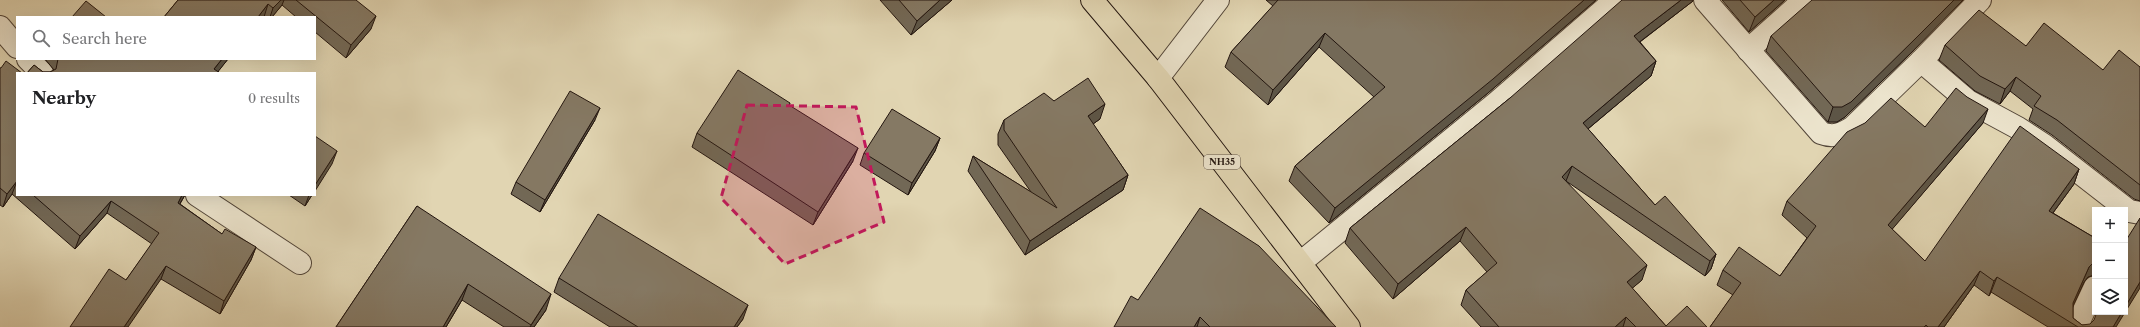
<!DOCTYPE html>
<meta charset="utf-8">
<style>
body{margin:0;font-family:"Libre Caslon Text",serif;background:#f6f6f6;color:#202124}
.controls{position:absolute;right:12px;bottom:12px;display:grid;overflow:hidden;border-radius:0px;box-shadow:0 4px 16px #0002}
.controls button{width:36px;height:36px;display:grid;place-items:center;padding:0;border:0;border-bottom:1px solid #e0e0e0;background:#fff;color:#202124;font:20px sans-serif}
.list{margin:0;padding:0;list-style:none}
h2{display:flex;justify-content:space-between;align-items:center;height:52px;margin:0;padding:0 16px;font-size:17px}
h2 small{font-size:13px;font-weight:400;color:#757577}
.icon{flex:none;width:22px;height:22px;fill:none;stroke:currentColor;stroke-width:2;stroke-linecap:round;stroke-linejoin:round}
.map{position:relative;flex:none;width:2140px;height:327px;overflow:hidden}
.search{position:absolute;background:#fff;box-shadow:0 4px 16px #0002;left:16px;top:16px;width:300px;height:44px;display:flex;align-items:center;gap:10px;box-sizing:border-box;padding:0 14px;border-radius:0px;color:#757577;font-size:15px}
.panel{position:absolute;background:#fff;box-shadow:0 4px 16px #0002;left:16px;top:72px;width:300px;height:124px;border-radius:0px}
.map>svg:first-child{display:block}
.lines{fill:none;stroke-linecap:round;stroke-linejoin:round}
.minor-casing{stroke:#524538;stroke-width:24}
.trunk-casing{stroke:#22150f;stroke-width:24}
.minor{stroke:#ece4cd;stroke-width:22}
.trunk{stroke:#e1d5b2;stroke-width:22}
.wall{fill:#726856;stroke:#22150f}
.shaded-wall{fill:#5d5546;stroke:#22150f}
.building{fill:#857964;stroke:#22150f}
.marked{fill:#c2185b;fill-opacity:0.2;stroke:#c2185b;stroke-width:3;stroke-dasharray:8 5;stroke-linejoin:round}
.labels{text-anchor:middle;stroke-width:3.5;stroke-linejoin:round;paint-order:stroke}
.shield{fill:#ece4cd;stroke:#5f5348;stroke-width:1}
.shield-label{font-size:9px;font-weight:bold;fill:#22150f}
</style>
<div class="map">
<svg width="2140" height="327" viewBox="0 0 2140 327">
<rect width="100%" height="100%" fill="#e1d5b2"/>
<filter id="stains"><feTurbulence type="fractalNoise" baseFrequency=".005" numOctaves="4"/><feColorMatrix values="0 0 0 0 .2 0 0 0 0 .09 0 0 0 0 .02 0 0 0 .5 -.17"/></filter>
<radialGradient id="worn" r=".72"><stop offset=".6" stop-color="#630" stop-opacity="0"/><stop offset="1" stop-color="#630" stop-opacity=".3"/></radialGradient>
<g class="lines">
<defs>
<g id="minor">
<path d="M 1705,0 L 1821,133 C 1834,138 1842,134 1853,127 L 1921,61 L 1980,0"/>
<path d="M 0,27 L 17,47"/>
<path d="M 1748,50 L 1804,0"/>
<path d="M 28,59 L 42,73"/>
<path d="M 1921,61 L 1968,101 L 2018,128 L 2044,145 L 2129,211 L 2140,213"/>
<path d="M 1158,78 L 1218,0"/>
<path d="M 197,195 L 300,263"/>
<path d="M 1300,263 L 1496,103 L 1615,0"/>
<path d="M 2079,327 L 2080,319 L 2095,287"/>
</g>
<path id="trunk" d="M 1092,0 L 1158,78 L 1349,327"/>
</defs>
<use href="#minor" class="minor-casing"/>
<use href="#trunk" class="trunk-casing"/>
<use href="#minor" class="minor"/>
<use href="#trunk" class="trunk"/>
</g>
<g class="wall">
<path d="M 178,0 L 356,0 L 371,29 L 346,58 L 315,32 L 315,17 L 296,17 L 282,5 L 272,17 L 164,17 Z"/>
<path d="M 880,0 L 952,0 L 911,35 Z"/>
<path d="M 1266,0 L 1596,0 L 1488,93 L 1329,223 L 1289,181 L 1295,166 L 1374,97 L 1319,47 L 1268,105 L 1225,67 L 1231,52 L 1273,6 Z"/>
<path d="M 1722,0 L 1785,0 L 1749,32 Z"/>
<path d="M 1693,1 L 1640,42 L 1656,61 L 1651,76 L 1588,129 L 1655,205 L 1716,254 L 1711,269 L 1705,276 L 1566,181 L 1642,280 L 1632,288 L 1666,326 L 1707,327 L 1481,327 L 1461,305 L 1466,290 L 1487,272 L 1460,241 L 1393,299 L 1345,243 L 1350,228 L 1510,98 Z"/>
<path d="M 1771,36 L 1912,52 L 1845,117 L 1837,122 L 1828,122 L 1766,51 Z"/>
<path d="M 1945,45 L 2026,46 L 2103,70 L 2140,67 L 2140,201 L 2134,199 L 2052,135 L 2029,120 L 2033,109 L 2010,91 L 2000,104 L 1975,91 L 1939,60 Z"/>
<path d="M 45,59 L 228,59 L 218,71 L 220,73 L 27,73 L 34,65 L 43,72 L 50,72 L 54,70 Z"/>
<path d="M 0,68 L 17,73 L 17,195 L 185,195 L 180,204 L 222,234 L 256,247 L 251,260 L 220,314 L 161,279 L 126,280 L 152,244 L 107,213 L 75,249 L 12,194 L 3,207 L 0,205 Z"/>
<path d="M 1054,101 L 1100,119 L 1093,124 L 1128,175 L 1123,190 L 1025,255 L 968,171 L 973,156 L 1031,192 L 998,145 L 998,134 L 1004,120 Z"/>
<path d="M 790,103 L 789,105 L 853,161 L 813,225 L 692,147 L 697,133 Z"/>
<path d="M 595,120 L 540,212 L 511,194 L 516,182 Z"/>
<path d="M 1983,123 L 1892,229 L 1925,261 L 2079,169 L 2074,184 L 2053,213 L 2095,238 L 2095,275 L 2088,277 L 2084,282 L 2073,305 L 2073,318 L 2082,325 L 2116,327 L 2048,327 L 1991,292 L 1989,296 L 1974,285 L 1944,327 L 1710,327 L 1733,295 L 1717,285 L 1723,270 L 1780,276 L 1807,238 L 1782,215 L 1787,201 L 1925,127 Z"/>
<path d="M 940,138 L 935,151 L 908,195 L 860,165 L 864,153 Z"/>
<path d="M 289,195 L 312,195 L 305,206 Z"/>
<path d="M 417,206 L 546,310 L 534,327 L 504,327 L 462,300 L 446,327 L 336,327 Z"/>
<path d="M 559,278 L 743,319 L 737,327 L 610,327 L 554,292 Z"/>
<path d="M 1138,300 L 1336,327 L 1114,327 Z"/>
</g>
<g class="shaded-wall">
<path d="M 281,0 L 284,0 L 282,5 L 272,17 L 270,17 L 273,8 Z"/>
<path d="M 940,0 L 952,0 L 911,35 L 917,21 Z"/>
<path d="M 1584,0 L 1596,0 L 1488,93 L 1329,223 L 1335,208 Z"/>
<path d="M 1681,0 L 1693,0 L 1693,1 L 1629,50 L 1634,36 Z"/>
<path d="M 1774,0 L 1785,0 L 1749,32 L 1755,17 Z"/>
<path d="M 1954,0 L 1963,0 L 1912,52 L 1845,117 L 1837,122 L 1828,122 L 1833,107 Z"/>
<path d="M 268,4 L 264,17 L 258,17 Z"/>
<path d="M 376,16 L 371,29 L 346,58 L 351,45 Z"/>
<path d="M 1325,33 L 1319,47 L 1268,105 L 1273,90 Z"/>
<path d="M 222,59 L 228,59 L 217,73 L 214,69 Z"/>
<path d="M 1656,61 L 1651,76 L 1577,138 L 1583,123 Z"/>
<path d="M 2016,77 L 2010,91 L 2000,104 L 2005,89 Z"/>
<path d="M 1105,104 L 1100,119 L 1083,131 L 1088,116 Z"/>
<path d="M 600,108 L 595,120 L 540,212 L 545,200 Z"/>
<path d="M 1988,109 L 1983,123 L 1883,240 L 1888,225 Z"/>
<path d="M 940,138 L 935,151 L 908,195 L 912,183 Z"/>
<path d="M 858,148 L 853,161 L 813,225 L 818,212 Z"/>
<path d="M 337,151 L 332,164 L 315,191 L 315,185 Z"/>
<path d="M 1572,166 L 1566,181 L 1562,177 Z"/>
<path d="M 2079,169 L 2074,184 L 2044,225 L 2049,211 Z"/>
<path d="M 1128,175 L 1123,190 L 1025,255 L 1030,241 Z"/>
<path d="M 17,181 L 12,194 L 3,207 L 7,194 Z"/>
<path d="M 182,195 L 185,195 L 173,215 L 178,203 Z"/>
<path d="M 309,195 L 312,195 L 305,206 Z"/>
<path d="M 111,201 L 107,213 L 75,249 L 80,236 Z"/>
<path d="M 1466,227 L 1460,241 L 1393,299 L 1398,284 Z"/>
<path d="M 256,247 L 251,260 L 220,314 L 224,301 Z"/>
<path d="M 1716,254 L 1711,269 L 1705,276 L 1710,261 Z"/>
<path d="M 2095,261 L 2095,273 L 2094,275 L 2088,277 L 2084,282 L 2068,317 L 2073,303 L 2089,267 Z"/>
<path d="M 1647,265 L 1642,280 L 1622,297 L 1627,282 Z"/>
<path d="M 166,266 L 161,279 L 128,327 L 124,327 Z"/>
<path d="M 1980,271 L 1974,285 L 1944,327 L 1938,327 Z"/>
<path d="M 1997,277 L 1991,292 L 1989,296 L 1994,281 Z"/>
<path d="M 2140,282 L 2140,288 L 2116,327 L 2113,327 L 2122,312 L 2125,312 L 2125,307 Z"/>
<path d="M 468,284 L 462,300 L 446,327 L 443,327 Z"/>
<path d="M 551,294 L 546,310 L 534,327 L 530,327 Z"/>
<path d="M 748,305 L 743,319 L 737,327 L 734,327 Z"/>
<path d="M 1200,317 L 1197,327 L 1194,327 Z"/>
<path d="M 1626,317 L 1623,327 L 1615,327 Z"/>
</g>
<g class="building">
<path d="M 178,0 L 281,0 L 273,8 L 268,4 L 258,17 L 164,17 Z"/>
<path d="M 296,0 L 356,0 L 376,16 L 351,45 Z"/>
<path d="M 899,0 L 940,0 L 917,21 Z"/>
<path d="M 1278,0 L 1584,0 L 1493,79 L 1335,208 L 1295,166 L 1385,87 L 1325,33 L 1273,90 L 1231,52 Z"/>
<path d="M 1622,0 L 1681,0 L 1634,36 L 1656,61 L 1583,123 L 1655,205 L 1665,196 L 1716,254 L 1710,261 L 1572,166 L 1562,177 L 1647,265 L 1627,282 L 1666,326 L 1687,306 L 1707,327 L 1636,327 L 1626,317 L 1615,327 L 1499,327 L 1466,290 L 1497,263 L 1466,227 L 1398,284 L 1350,228 L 1510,98 Z"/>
<path d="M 1740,0 L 1774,0 L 1755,17 Z"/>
<path d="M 1812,0 L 1954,0 L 1917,37 L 1851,102 L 1842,107 L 1833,107 L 1771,36 Z"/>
<path d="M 86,1 L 106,17 L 72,17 Z"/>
<path d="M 1979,10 L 2026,46 L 2044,23 L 2103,70 L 2119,50 L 2140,67 L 2140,185 L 2057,120 L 2034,106 L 2041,96 L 2016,77 L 2005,89 L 1980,76 L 1945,45 Z"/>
<path d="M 58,59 L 222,59 L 214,69 L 220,73 L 27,73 L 34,65 L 43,72 L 50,72 L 56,69 Z"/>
<path d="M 6,61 L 22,73 L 17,73 L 17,181 L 7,194 L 0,188 L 0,68 L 1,68 Z"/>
<path d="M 738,70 L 790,103 L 789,105 L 858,148 L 818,212 L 697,133 Z"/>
<path d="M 1088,78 L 1105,104 L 1088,116 L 1128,175 L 1030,241 L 973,156 L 1057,208 L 1004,130 L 1004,120 L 1044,93 L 1054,101 Z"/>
<path d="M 1956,88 L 1967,97 L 1988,109 L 1888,225 L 1925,261 L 2020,126 L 2079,169 L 2049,211 L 2095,238 L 2095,261 L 2089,267 L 2073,303 L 2073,318 L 2082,325 L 2090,324 L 2094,320 L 2097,312 L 2122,312 L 2113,327 L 2078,327 L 1997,277 L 1994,281 L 1980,271 L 1938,327 L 1928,327 L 1926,325 L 1924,327 L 1710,327 L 1741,283 L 1723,270 L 1739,247 L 1780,276 L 1816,226 L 1787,201 L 1847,132 L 1865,123 L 1891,98 L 1925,127 Z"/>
<path d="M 570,91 L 600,108 L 545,200 L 516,182 Z"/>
<path d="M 892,109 L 940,138 L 912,183 L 864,153 Z"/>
<path d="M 315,136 L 337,151 L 315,185 Z"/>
<path d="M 33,195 L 182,195 L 178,203 L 222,234 L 225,229 L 256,247 L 224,301 L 166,266 L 124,327 L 70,327 L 109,269 L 126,280 L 159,233 L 111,201 L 80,236 Z"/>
<path d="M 417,206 L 551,294 L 531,325 L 468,284 L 443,327 L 336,327 Z"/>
<path d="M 1200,208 L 1259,246 L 1336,327 L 1210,327 L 1200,317 L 1194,327 L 1114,327 L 1131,296 L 1138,300 Z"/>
<path d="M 598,214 L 748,305 L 734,327 L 638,327 L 559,278 Z"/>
<path d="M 2140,218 L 2140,282 L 2125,307 L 2125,242 Z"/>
</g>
<path class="marked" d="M 747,105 L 856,107 L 884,222 L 785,264 L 721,198 Z"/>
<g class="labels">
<rect class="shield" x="1204" y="155" width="36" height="14" rx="3"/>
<g class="shield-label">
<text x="1222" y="165">NH35</text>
</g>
</g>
<rect width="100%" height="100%" filter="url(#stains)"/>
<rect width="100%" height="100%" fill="url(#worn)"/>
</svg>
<div class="controls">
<button>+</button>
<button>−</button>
<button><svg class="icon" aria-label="layers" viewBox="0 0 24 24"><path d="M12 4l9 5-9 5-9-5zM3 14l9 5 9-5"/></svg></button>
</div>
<div class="search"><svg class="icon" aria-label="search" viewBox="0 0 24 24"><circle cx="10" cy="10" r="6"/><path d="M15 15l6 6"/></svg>Search here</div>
<section class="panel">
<h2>Nearby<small>0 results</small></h2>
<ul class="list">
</ul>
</section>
</div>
